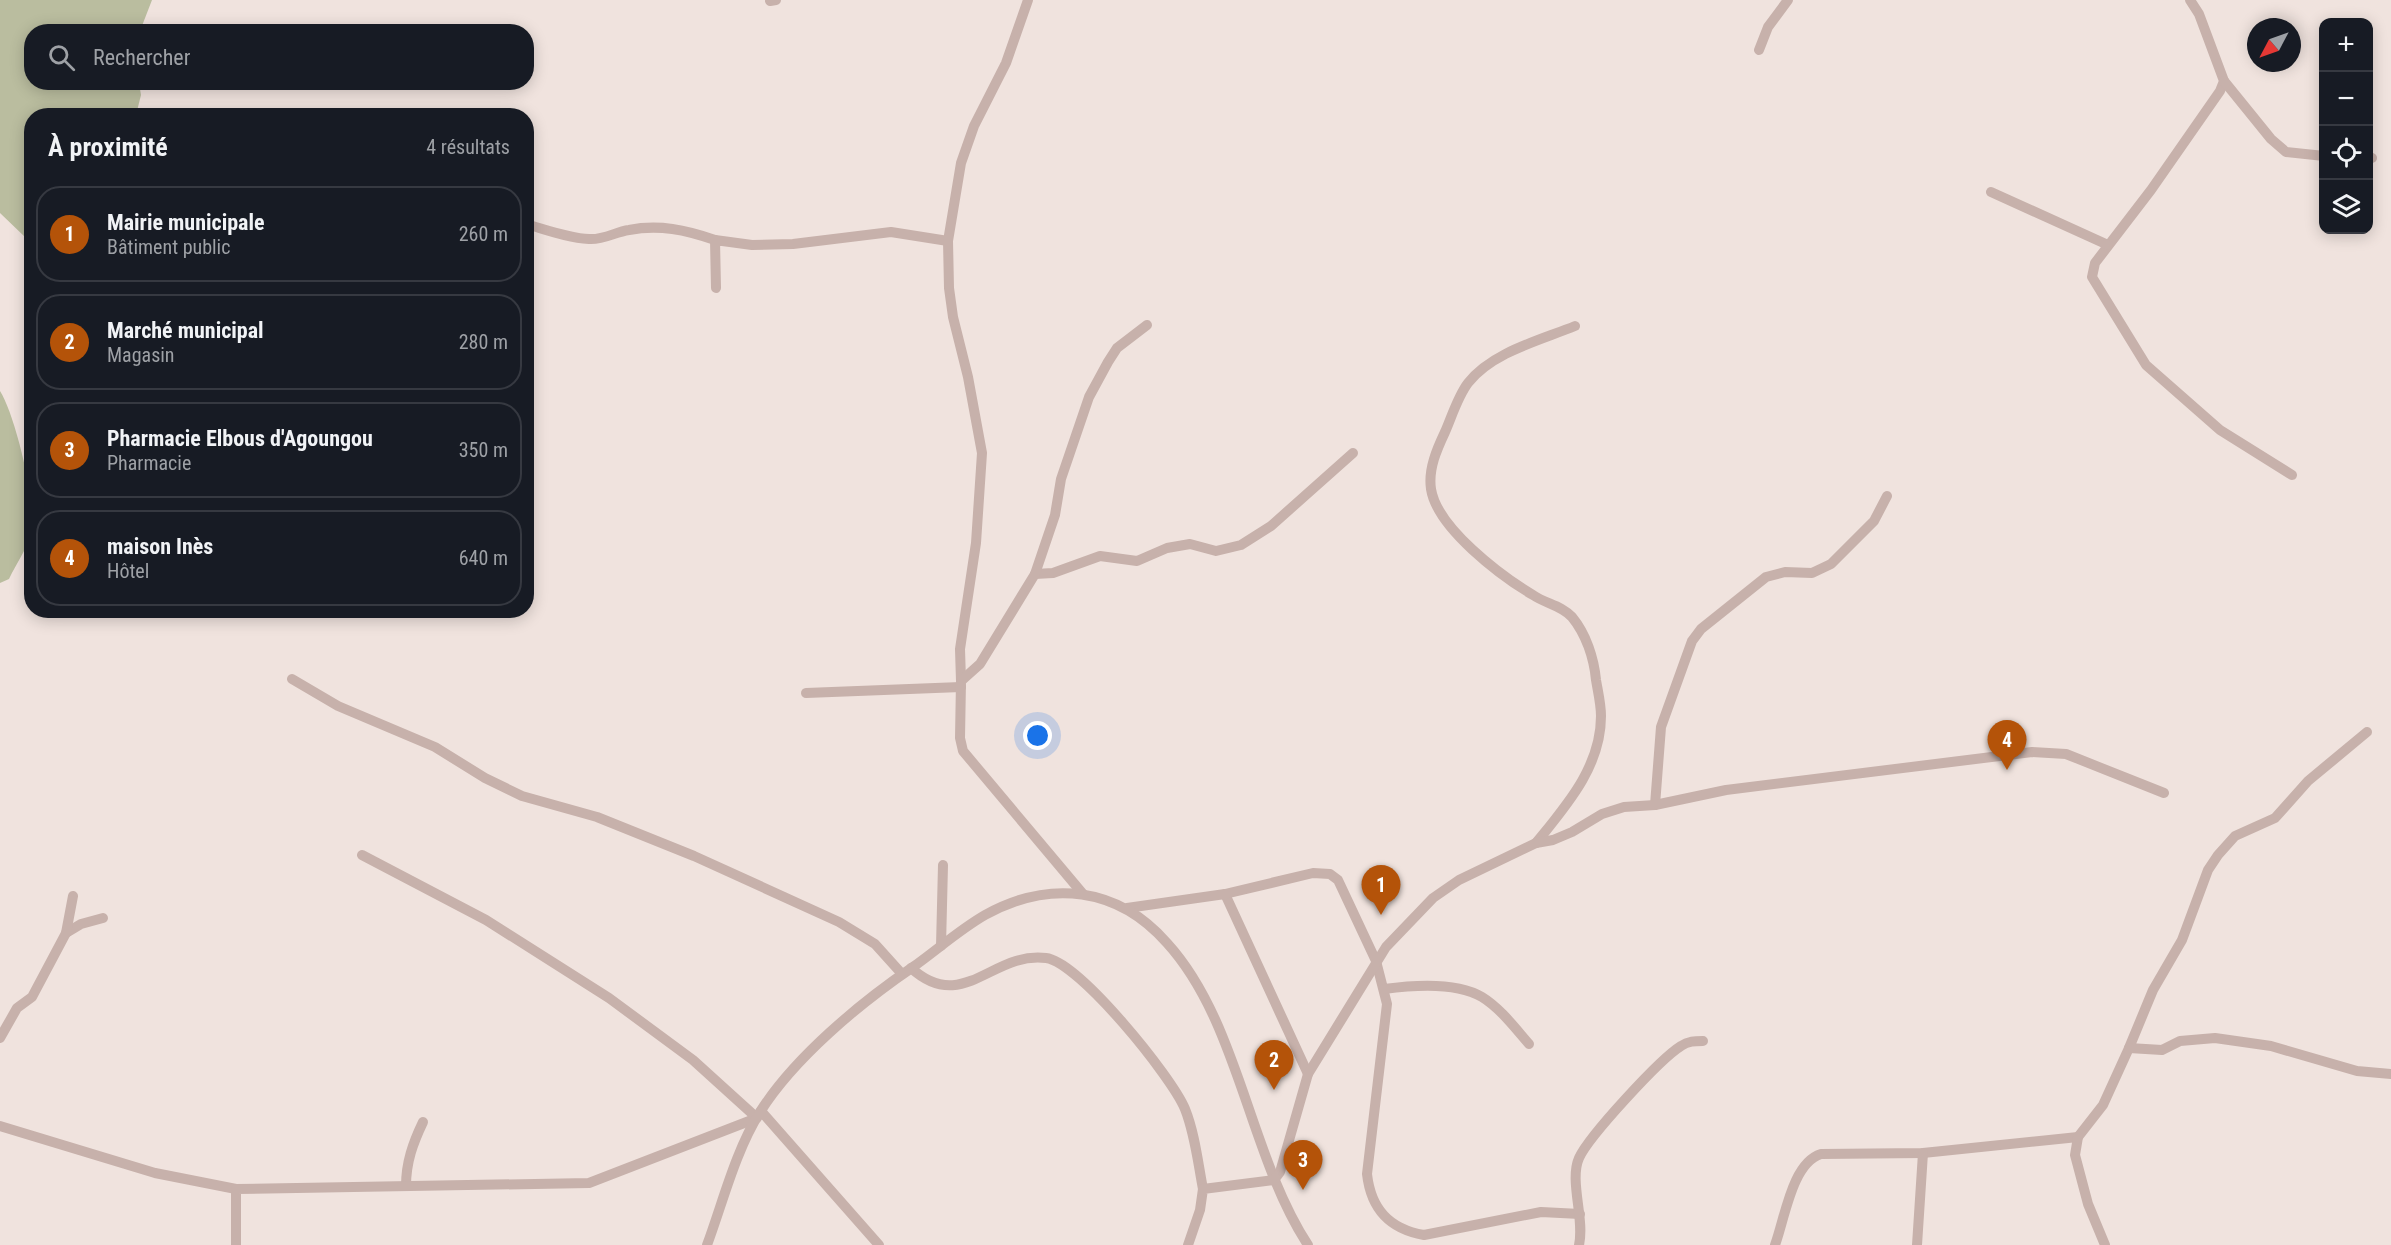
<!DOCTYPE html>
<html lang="fr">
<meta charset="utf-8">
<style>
body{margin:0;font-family:"Roboto Condensed",sans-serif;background:#20242c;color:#f1f3f6}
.controls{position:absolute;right:18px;top:18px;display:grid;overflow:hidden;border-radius:12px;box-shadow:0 3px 15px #0003}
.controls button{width:54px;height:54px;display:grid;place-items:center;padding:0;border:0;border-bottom:2px solid #363941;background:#171b24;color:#f1f3f6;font:30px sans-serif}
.compass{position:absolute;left:2247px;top:18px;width:54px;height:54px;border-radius:50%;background:#171b24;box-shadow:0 3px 15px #0003;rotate:229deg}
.you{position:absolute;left:1038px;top:736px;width:21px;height:21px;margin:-15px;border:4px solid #fff;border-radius:50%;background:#1a73e8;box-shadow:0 0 0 9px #1a73e833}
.badge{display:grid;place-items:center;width:39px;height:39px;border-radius:50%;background:#b45309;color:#fff;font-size:20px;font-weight:700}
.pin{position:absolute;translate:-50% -50px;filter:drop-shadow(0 2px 3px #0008)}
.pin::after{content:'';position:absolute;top:32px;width:21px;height:18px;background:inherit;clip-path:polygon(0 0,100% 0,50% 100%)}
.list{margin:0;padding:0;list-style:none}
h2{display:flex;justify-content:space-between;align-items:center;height:78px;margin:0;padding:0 24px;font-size:26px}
h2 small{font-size:20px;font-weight:400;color:#9ea1a6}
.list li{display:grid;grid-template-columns:39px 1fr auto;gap:18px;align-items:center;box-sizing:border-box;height:96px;margin:0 12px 12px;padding:0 12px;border:2px solid #363941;border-radius:24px}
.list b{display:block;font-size:22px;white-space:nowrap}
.list p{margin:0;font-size:20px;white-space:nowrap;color:#9ea1a6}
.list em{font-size:20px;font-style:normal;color:#9ea1a6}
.icon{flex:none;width:33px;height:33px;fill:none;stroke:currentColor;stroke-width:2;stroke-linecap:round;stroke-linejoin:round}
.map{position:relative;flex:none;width:2391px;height:1245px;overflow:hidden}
.search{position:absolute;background:#171b24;box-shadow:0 3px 15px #0003;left:24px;top:24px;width:510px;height:66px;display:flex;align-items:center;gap:15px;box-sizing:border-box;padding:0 21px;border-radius:24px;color:#9ea1a6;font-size:22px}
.panel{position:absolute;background:#171b24;box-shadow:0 3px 15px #0003;left:24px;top:108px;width:510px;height:510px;border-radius:24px}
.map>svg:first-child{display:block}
.green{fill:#babd9f}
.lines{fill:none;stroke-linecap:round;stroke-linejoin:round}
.street{stroke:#c7b1ab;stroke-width:10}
</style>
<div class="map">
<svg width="2391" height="1245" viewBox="0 0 2391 1245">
<rect width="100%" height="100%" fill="#f0e3de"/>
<g class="green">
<path d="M 0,0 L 152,0 L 140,31 L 32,32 L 32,82 L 139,83 L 141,95 L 136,115 L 32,116 L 31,234 L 25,237 L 0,213 Z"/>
<path d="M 0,391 C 15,414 37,505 32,532 C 28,547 16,564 9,579 L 0,583 Z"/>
</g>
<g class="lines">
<g class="street">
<path d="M 2190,0 L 2199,14 L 2224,81 L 2220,91 L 2151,190 L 2095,263 L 2092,277 L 2146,365 L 2220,430 L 2292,475"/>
<path d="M 770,1 L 776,0"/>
<path d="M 1759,50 L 1768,27 L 1788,0"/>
<path d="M 2224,81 L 2271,139 L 2286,152 L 2324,156"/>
<path d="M 2368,158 L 2372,158"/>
<path d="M 1991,192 L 2108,245"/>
<path d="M 526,224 C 547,230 568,238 589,239 C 604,240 615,232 629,230 C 659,224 686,230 715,240"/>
<path d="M 716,288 L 715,240 L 752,245 L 793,244 L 891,232 L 948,241"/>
<path d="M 1035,574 L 1053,573 L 1100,556 L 1137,561 L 1167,548 L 1190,544 L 1216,551 L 1241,545 L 1271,526 L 1353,453"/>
<path d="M 292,679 L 338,706 L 435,747 L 485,778 L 522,796 L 597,817 L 694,856 L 839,922 L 875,944 L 902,974"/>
<path d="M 961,681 L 960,649 L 976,543 L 982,453 L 968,377 L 953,317 L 949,288 L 948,241 L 961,163 L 974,126 L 1006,63 L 1028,0"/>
<path d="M 806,693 L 961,687"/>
<path d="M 1655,805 L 1661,727 L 1692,641 L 1701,629 L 1766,577 L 1785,572 L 1812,573 L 1831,564 L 1874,521 L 1887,496"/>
<path d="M 1536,843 C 1566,806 1601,767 1601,716 C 1601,704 1598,692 1596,680 C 1594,658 1586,634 1572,617 C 1561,605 1546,604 1533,595 C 1501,576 1437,528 1431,489 C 1428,469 1437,449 1445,432 C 1452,416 1458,396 1468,383 C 1492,352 1541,340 1575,326"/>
<path d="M 1083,894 L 963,751 L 960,738 L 961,681 L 980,664 L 1035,574 L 1055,515 L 1061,479 L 1089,397 L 1108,362 L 1117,348 L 1147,325"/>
<path d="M 1225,894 L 1308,1074"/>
<path d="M 1127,908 L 1225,894 L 1313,873 L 1330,874 L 1338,880 L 1376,961 L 1387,1004 L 1367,1174 C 1371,1209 1389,1229 1424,1235 L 1541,1212 L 1580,1214"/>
<path d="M 66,933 L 81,924 L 103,918"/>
<path d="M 941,946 L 943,865"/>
<path d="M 911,968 C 963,1015 992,951 1046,958 C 1079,962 1172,1077 1185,1109 C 1195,1134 1198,1163 1203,1189"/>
<path d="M 1384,989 C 1413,985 1457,982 1482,997 C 1500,1008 1515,1028 1529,1044"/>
<path d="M 0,1038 L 17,1008 L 32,997 L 66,933 L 73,896"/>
<path d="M 2129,1048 L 2153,990 L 2182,940 L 2208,870 L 2218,855 L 2235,836 L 2275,818 L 2308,781 L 2367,732"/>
<path d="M 761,1111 L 879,1245"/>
<path d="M 0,1126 L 155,1173 L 236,1189"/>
<path d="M 406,1186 C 406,1162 413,1143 423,1122"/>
<path d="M 236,1245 L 236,1189 L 589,1183 L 757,1118 L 693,1060 L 609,998 L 486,920 L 362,855"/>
<path d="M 707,1245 C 723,1202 735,1152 760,1112 C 794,1058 860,1003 913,967 C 937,950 959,930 985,915 C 1050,879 1118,887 1167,943 C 1239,1022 1249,1155 1308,1245"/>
<path d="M 1188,1245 L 1200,1210 L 1203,1189 L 1274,1180 L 1280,1172 L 1308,1074 L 1386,947 L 1433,898 L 1459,880 L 1536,843 L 1553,840 L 1572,832 L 1602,814 L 1624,807 L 1655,805 L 1726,790 L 2032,752 L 2066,754 L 2164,793"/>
<path d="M 1579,1245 C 1585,1219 1569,1181 1579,1158 C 1589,1136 1660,1059 1681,1046 C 1688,1041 1695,1041 1703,1041"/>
<path d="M 1775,1245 C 1785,1218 1792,1163 1821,1154 L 1923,1153 L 2078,1137"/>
<path d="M 1917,1245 L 1923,1153"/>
<path d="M 2105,1245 L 2088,1204 L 2075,1155 L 2078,1137 L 2103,1105 L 2129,1048 L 2162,1050 L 2180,1041 L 2215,1038 L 2271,1046 L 2357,1071 L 2391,1074"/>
</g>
</g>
</svg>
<div class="controls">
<button>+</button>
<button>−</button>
<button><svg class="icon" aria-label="locate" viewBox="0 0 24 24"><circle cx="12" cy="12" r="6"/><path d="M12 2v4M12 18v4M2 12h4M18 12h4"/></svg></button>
<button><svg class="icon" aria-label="layers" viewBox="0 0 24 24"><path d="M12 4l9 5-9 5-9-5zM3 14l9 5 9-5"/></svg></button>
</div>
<svg class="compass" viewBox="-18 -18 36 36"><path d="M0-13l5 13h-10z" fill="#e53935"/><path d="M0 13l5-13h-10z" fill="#9ea1a6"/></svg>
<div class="you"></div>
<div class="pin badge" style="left:1381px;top:915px">1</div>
<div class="pin badge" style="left:1274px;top:1090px">2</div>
<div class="pin badge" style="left:1303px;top:1190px">3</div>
<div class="pin badge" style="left:2007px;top:770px">4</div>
<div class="search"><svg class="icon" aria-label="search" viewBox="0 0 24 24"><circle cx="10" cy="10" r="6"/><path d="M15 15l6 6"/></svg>Rechercher</div>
<section class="panel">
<h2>À proximité<small>4 résultats</small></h2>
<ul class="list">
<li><span class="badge">1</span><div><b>Mairie municipale</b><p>Bâtiment public</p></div><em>260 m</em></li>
<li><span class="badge">2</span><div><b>Marché municipal</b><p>Magasin</p></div><em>280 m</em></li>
<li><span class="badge">3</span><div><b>Pharmacie Elbous d'Agoungou</b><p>Pharmacie</p></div><em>350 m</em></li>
<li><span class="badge">4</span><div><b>maison Inès</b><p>Hôtel</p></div><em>640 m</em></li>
</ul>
</section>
</div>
